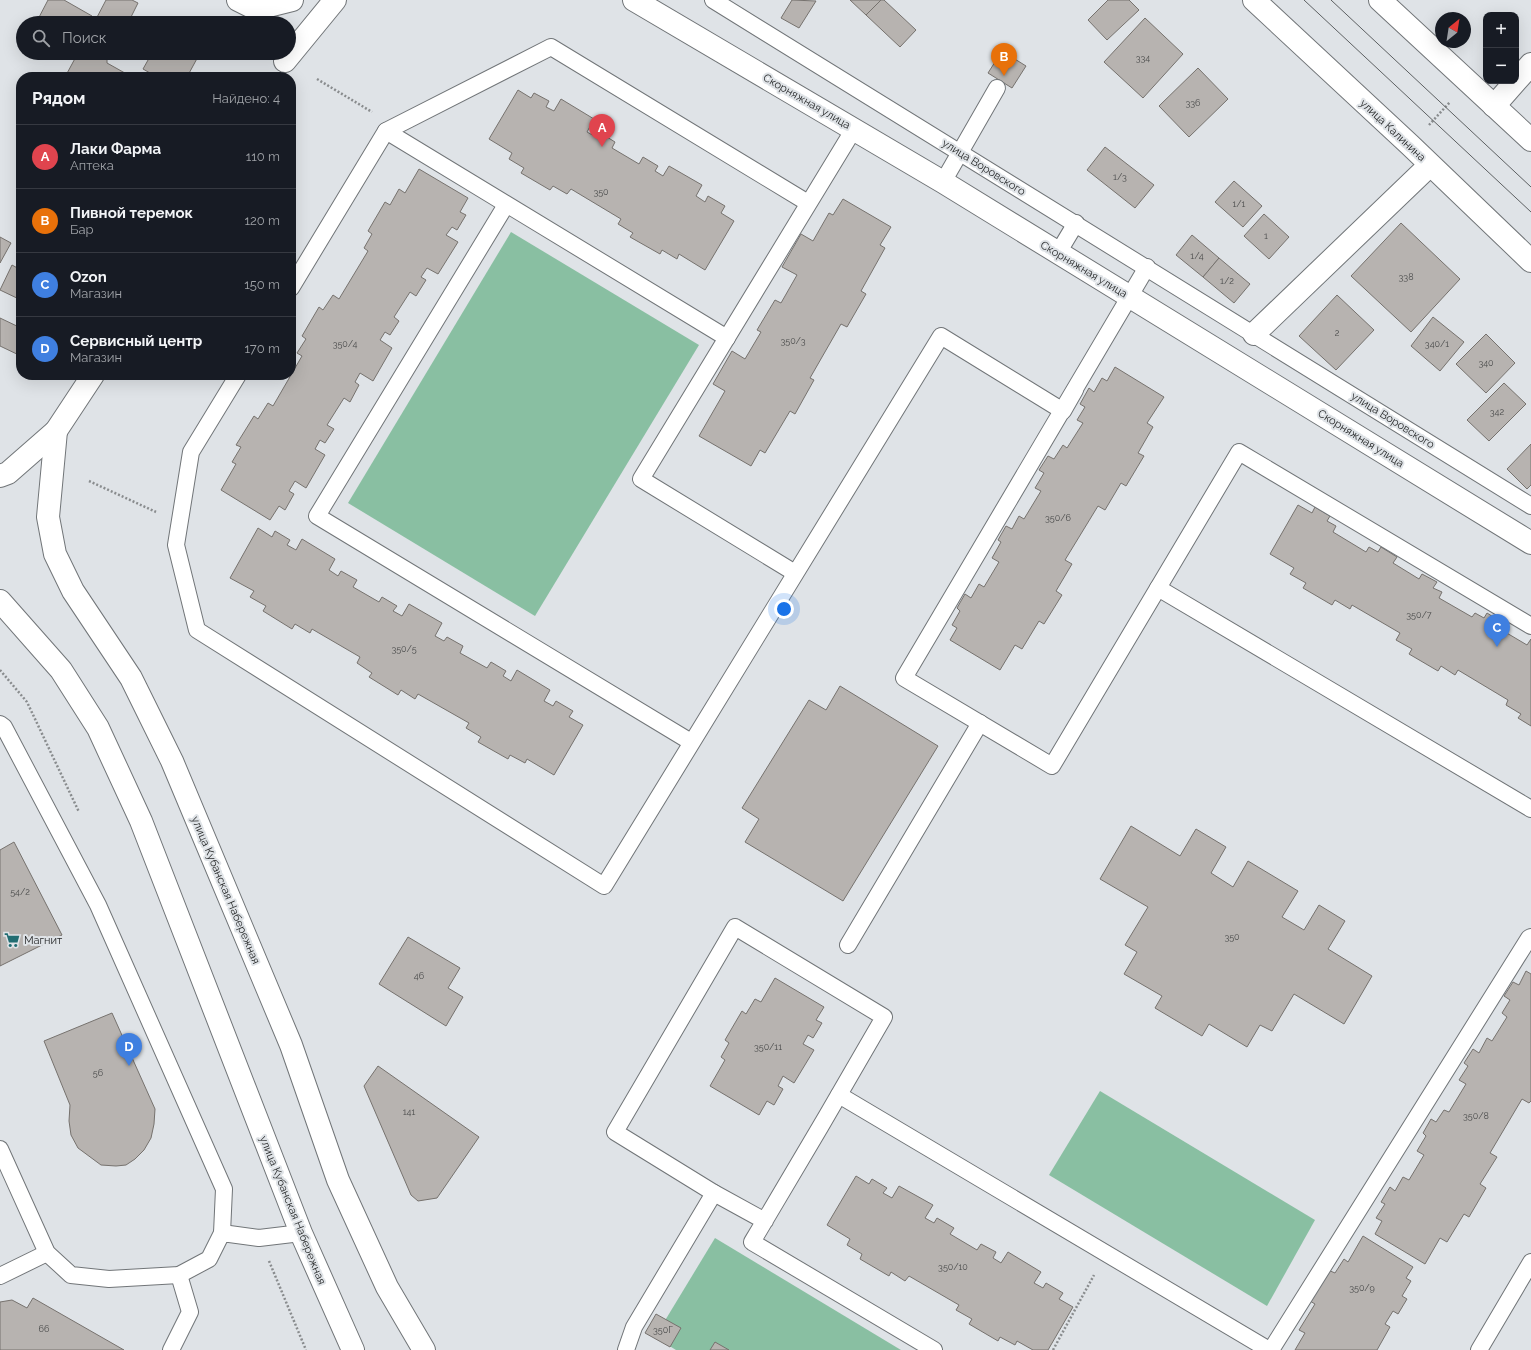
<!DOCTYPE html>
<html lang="ru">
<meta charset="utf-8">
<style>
body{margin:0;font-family:Raleway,sans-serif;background:#242831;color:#f1f3f6}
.controls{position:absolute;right:12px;top:12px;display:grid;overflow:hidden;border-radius:8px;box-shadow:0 4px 16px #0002}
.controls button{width:36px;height:36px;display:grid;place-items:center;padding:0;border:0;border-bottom:1px solid #363941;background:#171b24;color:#f1f3f6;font:20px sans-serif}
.compass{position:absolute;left:1435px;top:12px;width:36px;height:36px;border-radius:50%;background:#171b24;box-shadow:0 4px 16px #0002;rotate:30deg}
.you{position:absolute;left:784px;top:609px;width:14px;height:14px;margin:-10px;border:3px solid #fff;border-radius:50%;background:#1a73e8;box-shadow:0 0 0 6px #1a73e833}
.badge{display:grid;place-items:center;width:26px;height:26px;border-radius:50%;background:#2563eb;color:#fff;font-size:13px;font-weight:700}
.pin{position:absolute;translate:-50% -33px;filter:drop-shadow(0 1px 2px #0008)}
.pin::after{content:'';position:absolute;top:21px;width:14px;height:12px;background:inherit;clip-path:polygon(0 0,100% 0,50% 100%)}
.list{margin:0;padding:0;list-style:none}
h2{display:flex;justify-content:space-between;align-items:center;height:52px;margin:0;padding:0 16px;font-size:17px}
h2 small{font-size:13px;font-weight:400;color:#9ea1a6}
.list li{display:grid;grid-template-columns:26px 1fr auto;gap:12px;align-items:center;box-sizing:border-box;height:64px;padding:0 16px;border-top:1px solid #363941}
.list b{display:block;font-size:15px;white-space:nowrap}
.list p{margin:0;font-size:13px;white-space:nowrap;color:#9ea1a6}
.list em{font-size:13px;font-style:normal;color:#9ea1a6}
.icon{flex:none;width:22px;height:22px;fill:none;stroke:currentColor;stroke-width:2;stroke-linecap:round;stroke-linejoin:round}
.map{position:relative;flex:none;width:1531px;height:1350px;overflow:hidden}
.search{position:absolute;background:#171b24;box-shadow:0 4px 16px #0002;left:16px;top:16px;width:280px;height:44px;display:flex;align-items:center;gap:10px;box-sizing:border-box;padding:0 14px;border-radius:22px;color:#9ea1a6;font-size:15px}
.panel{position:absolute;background:#171b24;box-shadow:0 4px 16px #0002;left:16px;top:72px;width:280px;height:308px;border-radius:16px}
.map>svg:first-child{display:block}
.green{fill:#89bfa2}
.building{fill:#b7b3b0;stroke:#76726e}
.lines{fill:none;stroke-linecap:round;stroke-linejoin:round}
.lane-casing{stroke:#717578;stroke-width:18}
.street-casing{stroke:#717578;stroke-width:24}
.secondary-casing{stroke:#717578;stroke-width:24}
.path{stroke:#898c8e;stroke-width:2.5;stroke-dasharray:2 2;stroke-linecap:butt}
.lane{stroke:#fff;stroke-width:16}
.street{stroke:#fff;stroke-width:22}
.secondary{stroke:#fff;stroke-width:22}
.tram{stroke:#5d6062;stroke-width:1}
.labels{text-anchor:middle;stroke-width:4;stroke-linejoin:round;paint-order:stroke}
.number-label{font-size:9px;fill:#4b4c4c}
.street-label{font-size:11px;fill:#27292a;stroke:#dfe3e7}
.poi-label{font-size:11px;fill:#27292a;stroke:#dfe3e7;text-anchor:start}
</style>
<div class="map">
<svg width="1531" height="1350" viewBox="0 0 1531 1350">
<rect width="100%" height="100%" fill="#dfe3e7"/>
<g class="green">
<path d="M 511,232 L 699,345 L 535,616 L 348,503 Z"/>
<path d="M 1100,1091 L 1315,1220 L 1267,1306 L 1049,1175 Z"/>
<path d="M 715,1238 L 901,1350 L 676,1350 L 655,1337 Z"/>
</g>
<g class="building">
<path d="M 48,0 L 64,0 L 92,16 L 88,23 L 36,23 Z"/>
<path d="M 106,0 L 132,0 L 138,3 L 128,23 L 94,23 Z"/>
<path d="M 792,0 L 816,1 L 799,28 L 781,18 Z"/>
<path d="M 850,0 L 881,0 L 866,15 Z"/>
<path d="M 881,0 L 884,0 L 916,30 L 900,47 L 866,15 Z"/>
<path d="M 1108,0 L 1129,0 L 1139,10 L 1107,40 L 1088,20 Z"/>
<path d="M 1145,18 L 1183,54 L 1143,98 L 1104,62 Z"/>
<path d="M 1002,51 L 1026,66 L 1012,88 L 988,73 Z"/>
<path d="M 58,53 L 72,53 L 68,59 Z"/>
<path d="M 78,53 L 103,53 L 107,55 L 107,63 L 132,77 L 65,77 Z"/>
<path d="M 152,53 L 200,53 L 187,77 L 157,77 L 143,69 Z"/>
<path d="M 1198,68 L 1228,99 L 1189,137 L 1159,106 Z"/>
<path d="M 518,90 L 531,98 L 534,93 L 549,101 L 546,107 L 554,111 L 561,99 L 594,119 L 587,132 L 596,137 L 599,132 L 615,142 L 612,148 L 639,164 L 643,157 L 658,166 L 655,171 L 663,176 L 669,166 L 702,185 L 696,196 L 705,202 L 708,196 L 725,206 L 721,213 L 734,221 L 705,270 L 679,254 L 677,259 L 662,250 L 660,254 L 630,237 L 633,233 L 618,224 L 621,219 L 571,189 L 567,194 L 553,186 L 550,190 L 521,173 L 524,168 L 509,159 L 512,153 L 489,139 Z"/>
<path d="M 1105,147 L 1154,185 L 1135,208 L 1087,170 Z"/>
<path d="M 419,169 L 468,198 L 460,212 L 466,215 L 457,230 L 452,227 L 446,235 L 458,242 L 438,274 L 427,268 L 421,277 L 426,280 L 416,296 L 410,292 L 394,317 L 399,321 L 390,335 L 385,332 L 380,340 L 392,348 L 373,381 L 360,373 L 355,382 L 359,385 L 350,402 L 344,398 L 327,425 L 334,429 L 325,443 L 320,440 L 315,449 L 325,455 L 306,488 L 295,481 L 289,491 L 294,494 L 285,510 L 279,506 L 270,520 L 221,490 L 236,464 L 232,462 L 241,447 L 236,445 L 254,416 L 258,419 L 268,403 L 273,406 L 302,356 L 297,353 L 306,339 L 302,336 L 319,307 L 323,310 L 333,295 L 339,299 L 368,251 L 364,248 L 372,234 L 368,231 L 385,202 L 390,205 L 399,189 L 405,193 Z"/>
<path d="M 1234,181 L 1262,206 L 1243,227 L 1215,202 Z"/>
<path d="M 843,199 L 891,227 L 880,245 L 885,248 L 861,291 L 866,294 L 847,327 L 841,324 L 810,378 L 814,380 L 795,414 L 790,411 L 765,453 L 760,450 L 751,466 L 699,436 L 725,391 L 713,384 L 732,351 L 745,359 L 761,332 L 757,330 L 775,300 L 781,303 L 797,275 L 782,267 L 801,234 L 813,241 L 829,213 L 833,215 Z"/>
<path d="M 1264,214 L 1289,237 L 1269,259 L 1244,236 Z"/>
<path d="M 1401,223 L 1460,279 L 1411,332 L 1351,276 Z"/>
<path d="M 1192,235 L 1219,258 L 1203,277 L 1176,255 Z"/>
<path d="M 0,237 L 11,243 L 0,263 Z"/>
<path d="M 1219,258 L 1250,284 L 1234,303 L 1203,277 Z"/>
<path d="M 12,265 L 21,270 L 21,300 L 0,290 Z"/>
<path d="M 1337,295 L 1374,330 L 1336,370 L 1299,336 Z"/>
<path d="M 1433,317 L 1464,342 L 1440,371 L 1411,346 Z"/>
<path d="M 0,318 L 21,328 L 21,356 L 0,346 Z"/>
<path d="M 1486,334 L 1515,363 L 1486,393 L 1456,364 Z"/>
<path d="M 1115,367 L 1164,397 L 1147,423 L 1153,427 L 1138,453 L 1144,456 L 1126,486 L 1121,483 L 1105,510 L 1098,506 L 1065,560 L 1072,564 L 1056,591 L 1062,595 L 1044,624 L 1039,621 L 1022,649 L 1015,645 L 1000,670 L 950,640 L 957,628 L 952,625 L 960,611 L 957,608 L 965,594 L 971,598 L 979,584 L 984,587 L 999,562 L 992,558 L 1001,542 L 998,540 L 1006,526 L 1012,529 L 1019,516 L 1024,519 L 1041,491 L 1035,488 L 1044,473 L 1039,470 L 1048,456 L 1054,459 L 1063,445 L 1067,448 L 1083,423 L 1077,420 L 1085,407 L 1080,404 L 1089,388 L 1094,392 L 1102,378 L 1107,381 Z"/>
<path d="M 1504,383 L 1526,404 L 1489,441 L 1467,420 Z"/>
<path d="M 1531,444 L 1531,485 L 1527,489 L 1507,469 Z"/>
<path d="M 1298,505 L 1312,513 L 1315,507 L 1330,516 L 1327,521 L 1336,526 L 1333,532 L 1366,552 L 1369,547 L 1378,552 L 1381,547 L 1397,557 L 1393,563 L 1419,579 L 1422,574 L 1437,582 L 1433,588 L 1442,592 L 1439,598 L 1472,617 L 1475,613 L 1484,618 L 1487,613 L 1503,623 L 1500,629 L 1527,645 L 1531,639 L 1531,726 L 1518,718 L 1521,714 L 1506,705 L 1508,700 L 1458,670 L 1455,675 L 1441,666 L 1438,671 L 1409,654 L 1412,649 L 1396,640 L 1400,633 L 1352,605 L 1350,609 L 1335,600 L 1332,605 L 1303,588 L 1306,583 L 1290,574 L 1294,568 L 1270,554 Z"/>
<path d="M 258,528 L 272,537 L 275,531 L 290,540 L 287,545 L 296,550 L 302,539 L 335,559 L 329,570 L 338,576 L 341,571 L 357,580 L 353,587 L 379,602 L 382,597 L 397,606 L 393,611 L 402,616 L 409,604 L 442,623 L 435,636 L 444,641 L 447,637 L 463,646 L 460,653 L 487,668 L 491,662 L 506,671 L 503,676 L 511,681 L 517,670 L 550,690 L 544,701 L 553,706 L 556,701 L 573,711 L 569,717 L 583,725 L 554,775 L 527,759 L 525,763 L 510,755 L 508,759 L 478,742 L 481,737 L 466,728 L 469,723 L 418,694 L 415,699 L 401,690 L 398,695 L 369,677 L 372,673 L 357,663 L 360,657 L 312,629 L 310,633 L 295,624 L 292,629 L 263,611 L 266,606 L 250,597 L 254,591 L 230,578 Z"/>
<path d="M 840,686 L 938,746 L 843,901 L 745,842 L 759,819 L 742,808 L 809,700 L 826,710 Z"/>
<path d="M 1131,826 L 1180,856 L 1196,829 L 1226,847 L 1211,873 L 1233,887 L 1248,861 L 1298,891 L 1282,917 L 1304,930 L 1319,905 L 1345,921 L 1328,949 L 1372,976 L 1344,1024 L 1294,994 L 1272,1031 L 1260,1025 L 1247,1047 L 1209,1024 L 1202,1036 L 1155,1008 L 1162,996 L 1124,974 L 1137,952 L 1125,945 L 1148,907 L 1100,879 Z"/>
<path d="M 14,842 L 62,935 L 0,966 L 0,850 Z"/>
<path d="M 408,937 L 460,968 L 448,988 L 463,997 L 446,1026 L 379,984 Z"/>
<path d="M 1526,971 L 1531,974 L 1531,1101 L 1529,1103 L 1522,1099 L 1490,1153 L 1497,1157 L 1480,1184 L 1486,1188 L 1469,1217 L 1464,1214 L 1447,1242 L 1440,1238 L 1425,1264 L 1375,1234 L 1382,1221 L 1376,1218 L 1385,1204 L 1381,1202 L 1390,1187 L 1395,1191 L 1403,1177 L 1409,1180 L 1424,1155 L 1417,1151 L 1426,1136 L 1423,1133 L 1431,1119 L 1436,1122 L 1444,1110 L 1449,1112 L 1466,1084 L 1459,1080 L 1468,1066 L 1464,1063 L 1473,1049 L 1479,1053 L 1487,1038 L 1492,1041 L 1507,1017 L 1502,1013 L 1510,1000 L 1504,996 L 1513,982 L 1519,985 Z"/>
<path d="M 775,978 L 824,1007 L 816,1020 L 822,1023 L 813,1038 L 808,1035 L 803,1044 L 814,1050 L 794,1083 L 783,1076 L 778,1086 L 783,1089 L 774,1105 L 767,1101 L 759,1115 L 710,1086 L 725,1060 L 721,1057 L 729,1043 L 725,1040 L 742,1011 L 746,1014 L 755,999 L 761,1002 Z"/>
<path d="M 112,1013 L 155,1109 L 154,1124 L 151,1138 L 144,1150 L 135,1159 L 126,1165 L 116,1166 L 101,1165 L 78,1148 L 71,1135 L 69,1121 L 70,1105 L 44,1041 Z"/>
<path d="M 378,1066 L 479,1137 L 437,1198 L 418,1201 L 411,1195 L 364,1086 Z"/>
<path d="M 856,1176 L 869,1184 L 872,1179 L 887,1188 L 883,1193 L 892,1198 L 899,1186 L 933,1205 L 925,1218 L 934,1223 L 937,1218 L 954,1228 L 950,1234 L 977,1250 L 981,1244 L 996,1252 L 993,1258 L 1001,1263 L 1008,1252 L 1041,1272 L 1034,1283 L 1043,1288 L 1046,1283 L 1063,1293 L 1059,1299 L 1073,1307 L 1048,1350 L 1033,1350 L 1017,1341 L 1015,1345 L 1000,1337 L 998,1341 L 969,1324 L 972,1319 L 956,1310 L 959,1305 L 909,1276 L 905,1281 L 891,1272 L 889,1276 L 860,1259 L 862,1254 L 847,1245 L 850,1239 L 827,1225 Z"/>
<path d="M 1363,1236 L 1413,1267 L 1406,1278 L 1411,1281 L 1402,1296 L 1407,1299 L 1398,1314 L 1393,1311 L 1385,1324 L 1390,1327 L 1377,1350 L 1295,1350 L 1305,1333 L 1299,1330 L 1315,1304 L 1310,1301 L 1328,1270 L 1335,1273 L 1344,1259 L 1348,1262 Z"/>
<path d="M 33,1298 L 124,1350 L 0,1350 L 0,1302 L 12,1300 L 27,1308 Z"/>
<path d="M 656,1314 L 681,1328 L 670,1347 L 645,1333 Z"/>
<path d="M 715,1342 L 729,1350 L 710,1350 Z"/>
</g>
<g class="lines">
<defs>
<g id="lane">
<path d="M 713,0 L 1531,506"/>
<path d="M 386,131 L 727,338"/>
<path d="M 943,182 L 997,88"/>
<path d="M 506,205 L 317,516 L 691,742"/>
<path d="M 1058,253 L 1076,223"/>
<path d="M 1147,267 L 904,678 L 1052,766 L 1239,452 L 1531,626"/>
<path d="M 291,288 L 386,131 L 551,47 L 808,203"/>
<path d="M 238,375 L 191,452 L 176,545 L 197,630 L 604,886 L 941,336 L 1063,411 L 1075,390"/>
<path d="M 795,573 L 641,479 L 854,129"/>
<path d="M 1158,588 L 1531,809"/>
<path d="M 0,724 L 4,727 L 98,905 L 224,1189 L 222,1233"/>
<path d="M 848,945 L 980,723"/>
<path d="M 839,1095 L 1269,1350"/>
<path d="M 0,1149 L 47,1253 L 71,1275 L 109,1279 L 179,1275 L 209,1259 L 222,1233 L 259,1238 L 301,1233"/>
<path d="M 765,1221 L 714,1193 L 615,1132 L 735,927 L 884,1017 C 841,1092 797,1167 752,1242 L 934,1350"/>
<path d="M 0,1276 L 47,1253"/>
<path d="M 171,1350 L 190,1312 L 179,1275"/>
<path d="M 626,1350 L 634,1327 L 714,1193"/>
<path d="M 1271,1350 L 1529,938 L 1531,937"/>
<path d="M 1479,1350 L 1531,1262"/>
</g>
<g id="street">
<path d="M 634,0 L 943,182 L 1531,543"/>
<path d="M 1494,106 L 1531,64"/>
<path d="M 1254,334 L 1430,165"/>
</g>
<g id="secondary">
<path d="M 238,0 L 256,9 L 292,0"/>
<path d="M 1254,0 L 1410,145 L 1531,261"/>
<path d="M 1380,0 L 1531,140"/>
<path d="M 285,61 L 335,0"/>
<path d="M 56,431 L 48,517 L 55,554 L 73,591 L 131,678 L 172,761 L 291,1045 L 338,1180 L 387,1287 L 424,1350"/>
<path d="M 0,476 L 8,473 L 56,431 L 93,375"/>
<path d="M 0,601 L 61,670 L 98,728 L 141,821 L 301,1233 L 353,1350"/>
</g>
</defs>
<use href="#lane" class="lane-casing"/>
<use href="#street" class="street-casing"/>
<use href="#secondary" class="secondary-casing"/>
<g class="path">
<path d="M 317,79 L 372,112"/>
<path d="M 1429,125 L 1450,102"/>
<path d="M 89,481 L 156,512"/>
<path d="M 0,670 L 27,702 L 79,812"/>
<path d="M 269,1261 L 306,1350"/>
<path d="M 1053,1350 L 1094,1275"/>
</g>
<use href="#lane" class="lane"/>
<use href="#street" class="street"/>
<use href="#secondary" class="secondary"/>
<g class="tram">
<path d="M 1304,0 L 1531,212"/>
<path d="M 1331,0 L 1531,187"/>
</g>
</g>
<defs>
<symbol id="supermarket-bare" viewBox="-9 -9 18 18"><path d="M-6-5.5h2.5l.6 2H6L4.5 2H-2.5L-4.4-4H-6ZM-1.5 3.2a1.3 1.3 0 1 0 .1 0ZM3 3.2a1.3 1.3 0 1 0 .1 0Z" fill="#216d72" stroke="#dfe3e7" stroke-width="2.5" paint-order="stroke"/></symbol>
</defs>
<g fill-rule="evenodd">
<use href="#supermarket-bare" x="1" y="929" width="22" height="22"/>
</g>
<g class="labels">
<g class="number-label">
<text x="1143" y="61">334</text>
<text x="1193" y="106">336</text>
<text x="1120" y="180">1/3</text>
<text x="601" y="195">350</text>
<text x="1239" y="207">1/1</text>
<text x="1266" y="239">1</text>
<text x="1197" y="259">1/4</text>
<text x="1406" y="280">338</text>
<text x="1227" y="284">1/2</text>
<text x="1337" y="336">2</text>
<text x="793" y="344">350/3</text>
<text x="345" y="347">350/4</text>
<text x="1437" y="347">340/1</text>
<text x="1486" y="366">340</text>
<text x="1497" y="415">342</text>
<text x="1058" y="521">350/6</text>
<text x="1419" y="618">350/7</text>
<text x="404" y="652">350/5</text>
<text x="20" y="895">54/2</text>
<text x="1232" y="940">350</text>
<text x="419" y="979">46</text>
<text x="768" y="1050">350/11</text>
<text x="98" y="1076">56</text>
<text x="409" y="1115">141</text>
<text x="1476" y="1119">350/8</text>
<text x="953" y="1270">350/10</text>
<text x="1362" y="1291">350/9</text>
<text x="44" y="1332">66</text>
<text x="663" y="1333">350Г</text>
</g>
<g class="street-label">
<text transform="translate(807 101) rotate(30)" y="4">Скорняжная улица</text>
<text transform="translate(1393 130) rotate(43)" y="4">улица Калинина</text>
<text transform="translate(984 167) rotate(32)" y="4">улица Воровского</text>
<text transform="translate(1084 269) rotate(31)" y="4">Скорняжная улица</text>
<text transform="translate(1393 420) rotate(32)" y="4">улица Воровского</text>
<text transform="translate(1361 438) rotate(32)" y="4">Скорняжная улица</text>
<text transform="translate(226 890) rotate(67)" y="4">улица Кубанская Набережная</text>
<text transform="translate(293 1210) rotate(68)" y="4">улица Кубанская Набережная</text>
</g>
<g class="poi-label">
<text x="24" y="944">Магнит</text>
</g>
</g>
</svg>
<div class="controls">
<button>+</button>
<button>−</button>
</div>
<svg class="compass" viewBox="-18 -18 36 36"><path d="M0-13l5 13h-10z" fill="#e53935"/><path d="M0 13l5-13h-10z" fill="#9ea1a6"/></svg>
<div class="you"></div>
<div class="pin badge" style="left:602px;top:147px;background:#e0444e">A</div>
<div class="pin badge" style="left:1004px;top:76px;background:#e8710a">B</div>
<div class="pin badge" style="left:1497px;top:647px;background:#3f7fe0">C</div>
<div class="pin badge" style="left:129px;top:1066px;background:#3f7fe0">D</div>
<div class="search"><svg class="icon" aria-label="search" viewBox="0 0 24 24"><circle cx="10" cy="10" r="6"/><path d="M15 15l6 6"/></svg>Поиск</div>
<section class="panel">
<h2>Рядом<small>Найдено: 4</small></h2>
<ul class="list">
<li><span class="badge" style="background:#e0444e">A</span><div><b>Лаки Фарма</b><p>Аптека</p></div><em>110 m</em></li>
<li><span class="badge" style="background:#e8710a">B</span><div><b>Пивной теремок</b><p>Бар</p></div><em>120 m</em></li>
<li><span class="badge" style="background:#3f7fe0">C</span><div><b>Ozon</b><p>Магазин</p></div><em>150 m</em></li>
<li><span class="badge" style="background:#3f7fe0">D</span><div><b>Сервисный центр</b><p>Магазин</p></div><em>170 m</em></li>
</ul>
</section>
</div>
